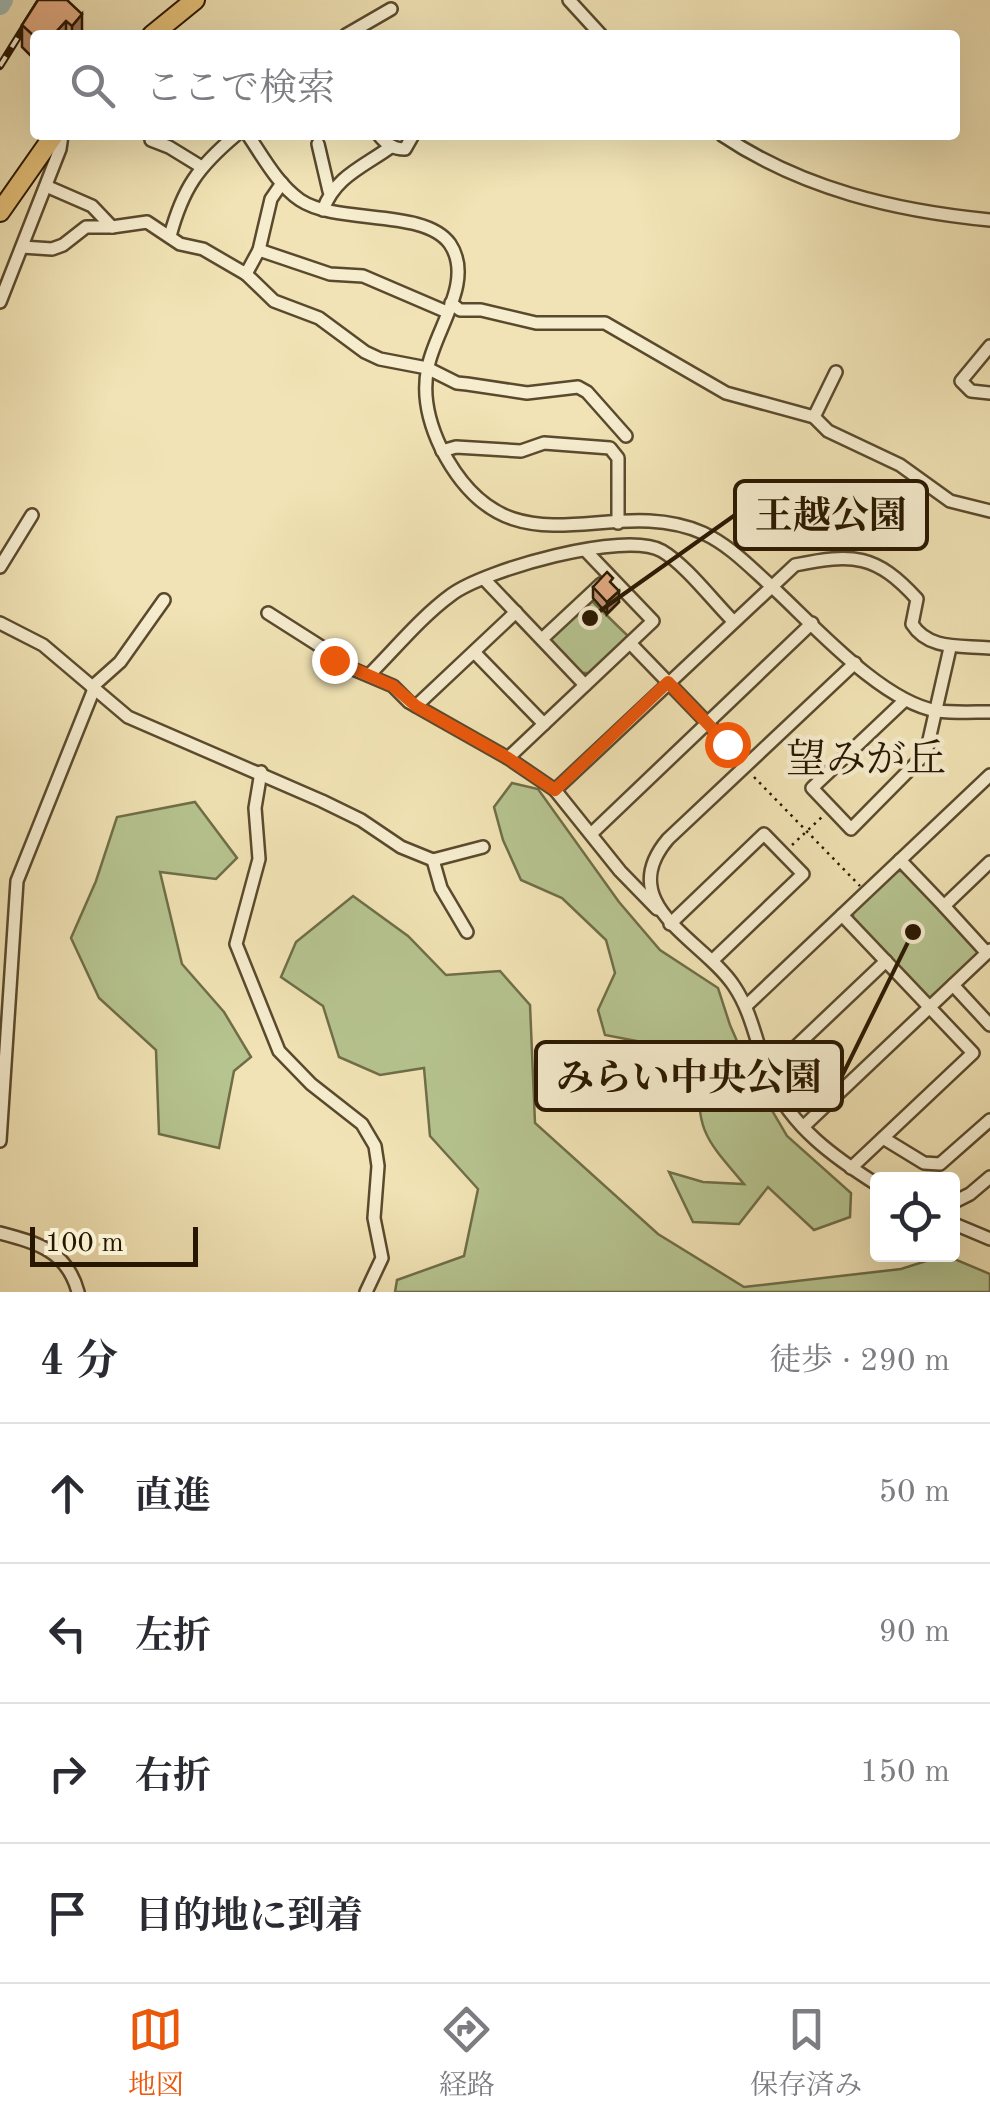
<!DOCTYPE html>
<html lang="ja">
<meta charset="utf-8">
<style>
body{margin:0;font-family:"Old Standard TT","Noto Serif JP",serif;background:#f7f7f7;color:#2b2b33}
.controls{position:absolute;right:30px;bottom:30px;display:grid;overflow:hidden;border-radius:10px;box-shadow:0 10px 40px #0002}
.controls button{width:90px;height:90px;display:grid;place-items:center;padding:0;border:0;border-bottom:2px solid #e1e1e2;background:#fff;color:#2b2b33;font:50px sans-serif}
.scale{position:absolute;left:30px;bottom:25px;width:168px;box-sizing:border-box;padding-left:10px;border:5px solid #281700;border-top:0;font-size:28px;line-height:35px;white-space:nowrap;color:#281700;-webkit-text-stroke:8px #f6edcf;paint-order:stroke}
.stop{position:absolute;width:30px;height:30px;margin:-22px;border:8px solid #ea580c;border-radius:50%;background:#fff}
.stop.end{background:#ea580c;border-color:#fff;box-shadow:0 2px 10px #0008}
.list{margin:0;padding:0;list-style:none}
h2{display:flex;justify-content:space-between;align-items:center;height:130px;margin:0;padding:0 40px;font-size:42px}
h2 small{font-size:32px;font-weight:400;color:#7c7c81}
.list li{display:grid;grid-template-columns:65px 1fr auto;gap:30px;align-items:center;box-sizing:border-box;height:140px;padding:0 40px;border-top:2px solid #e1e1e2}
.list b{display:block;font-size:38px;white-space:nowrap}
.list em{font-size:32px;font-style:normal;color:#7c7c81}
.icon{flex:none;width:55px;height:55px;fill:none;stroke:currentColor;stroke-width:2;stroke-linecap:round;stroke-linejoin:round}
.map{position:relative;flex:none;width:990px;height:1292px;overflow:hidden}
.search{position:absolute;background:#fff;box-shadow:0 10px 40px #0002;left:30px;right:30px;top:30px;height:110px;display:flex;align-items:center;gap:25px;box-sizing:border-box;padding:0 35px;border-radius:10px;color:#7c7c81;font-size:38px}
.sheet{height:690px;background:#fff}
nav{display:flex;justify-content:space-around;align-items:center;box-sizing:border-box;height:140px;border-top:2px solid #e1e1e2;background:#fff;font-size:28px;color:#7c7c81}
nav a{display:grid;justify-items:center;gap:5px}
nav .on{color:#ea580c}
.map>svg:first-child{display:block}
.green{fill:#b6c490;stroke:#6f6e48;stroke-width:2.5}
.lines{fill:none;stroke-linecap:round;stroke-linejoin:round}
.river{stroke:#9fbcb7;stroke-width:20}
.minor-casing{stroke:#5a4a2d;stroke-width:16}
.highway-casing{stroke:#281700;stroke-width:22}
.path{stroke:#281700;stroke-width:2.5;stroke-dasharray:2.5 5;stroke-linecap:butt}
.minor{stroke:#f6edcf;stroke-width:11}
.highway{stroke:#e8c27a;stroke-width:18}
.rail-casing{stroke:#281700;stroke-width:8}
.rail{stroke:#f6edcf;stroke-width:4;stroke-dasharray:11;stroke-linecap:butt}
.wall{fill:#c39472;stroke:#281700;stroke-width:2.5}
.shaded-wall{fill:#9f785c;stroke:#281700;stroke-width:2.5}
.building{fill:#e3ac84;stroke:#281700;stroke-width:2.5}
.route{stroke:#ea580c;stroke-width:12}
.labels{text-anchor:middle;stroke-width:9;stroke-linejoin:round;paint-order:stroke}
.quarter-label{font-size:40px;fill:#281700;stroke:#f6edcf}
.leader{fill:none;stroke:#281700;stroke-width:4}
.callout-dot{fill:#281700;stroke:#f6edcf;stroke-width:4}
.callout{fill:#f6edcf;stroke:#281700;stroke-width:4}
.callout-label{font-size:38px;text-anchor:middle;font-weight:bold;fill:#281700}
</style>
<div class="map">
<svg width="990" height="1292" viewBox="0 0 990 1292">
<rect width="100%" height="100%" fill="#f1e3b5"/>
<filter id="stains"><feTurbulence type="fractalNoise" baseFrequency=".002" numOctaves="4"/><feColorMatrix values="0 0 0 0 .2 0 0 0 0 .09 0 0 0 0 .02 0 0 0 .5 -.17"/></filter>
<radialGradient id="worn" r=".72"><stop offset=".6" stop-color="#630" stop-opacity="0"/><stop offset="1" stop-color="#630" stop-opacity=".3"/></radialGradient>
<g class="green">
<path d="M 590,599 L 628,636 L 589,673 L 581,673 L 548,638 Z"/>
<path d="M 512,783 L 538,789 L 619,902 L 660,950 L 718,988 L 730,1025 L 754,1080 L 787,1136 L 851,1193 L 850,1217 L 814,1230 L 768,1187 L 739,1224 L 693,1222 L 669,1172 L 703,1182 L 744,1184 C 703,1136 697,1132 699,1067 L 652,1044 L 605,1035 L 598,1010 L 615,973 L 606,940 L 562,898 L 521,880 L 503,840 L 494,807 Z"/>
<path d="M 195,802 L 237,858 L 216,879 L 160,872 L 182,964 L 224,1012 L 251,1057 L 234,1071 L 219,1148 L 159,1134 L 156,1050 L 99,998 L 71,938 L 96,881 L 117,817 Z"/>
<path d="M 896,871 L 904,871 L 981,952 L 929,1000 L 853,920 L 853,912 Z"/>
<path d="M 353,896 L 408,936 L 446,975 L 500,971 L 530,1005 L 535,1123 L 658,1234 L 744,1287 L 901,1269 L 945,1255 L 990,1274 L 990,1292 L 395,1292 L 397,1280 L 464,1256 L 478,1189 L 430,1136 L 424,1068 L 380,1075 L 339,1057 L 323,1006 L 281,977 L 296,942 Z"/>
</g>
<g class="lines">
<path class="river" d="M 0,5 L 3,0"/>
<defs>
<g id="minor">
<path d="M 569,0 L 601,35"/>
<path d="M 346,35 L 391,9"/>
<path d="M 248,135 C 263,157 278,185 300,200 C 337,225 425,208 450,244 C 475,281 435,330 428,367 C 422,394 429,423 441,448 C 509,582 607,491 703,533 C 729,545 748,565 769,584 C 812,623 880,701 937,711 C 954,713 973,712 990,712"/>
<path d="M 379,135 C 386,144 393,149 405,149 L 413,135"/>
<path d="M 722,135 C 802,189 896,211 990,220"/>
<path d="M 151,140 L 169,147 L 200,166"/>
<path d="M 318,144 L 329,191"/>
<path d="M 46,186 L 92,206 L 112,227 L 147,222 L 180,244 L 203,249 L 246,274 L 259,250 L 271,199 L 282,183"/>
<path d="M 323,210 C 335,176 365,166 392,146"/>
<path d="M 170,236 C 183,188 198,167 236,135"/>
<path d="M 22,247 L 52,249 L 63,245 L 86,227 L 112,227"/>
<path d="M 259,250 L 330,274 L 363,276 L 447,312"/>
<path d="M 246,274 L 274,301 L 319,318 L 365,352 L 380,359 L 427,368 L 457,383 L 467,384 L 527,393 L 578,387 L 587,392 L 626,436"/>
<path d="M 0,302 L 60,149 L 62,135"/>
<path d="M 451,303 L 460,310 L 481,310 L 536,323 L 605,323 L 726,393 L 814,417"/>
<path d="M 990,346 L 961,381 L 971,391 L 990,393"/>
<path d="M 836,372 L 814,417 L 828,431 L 900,465 L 950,501 L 990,511"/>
<path d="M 442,451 L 456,447 L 521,451 L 544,443 L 610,448 L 618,458 L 618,523"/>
<path d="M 0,567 L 32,515"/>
<path d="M 485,580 L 585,685"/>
<path d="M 268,613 L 323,648 L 334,661 L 393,686 L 409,702 L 508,758 L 555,790 L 620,871 L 657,909"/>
<path d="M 0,623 L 43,645 L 128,717 L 322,801 L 361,820 L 401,847 L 433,860 L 483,847"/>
<path d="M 542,639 L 601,584"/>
<path d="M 630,643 L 747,764"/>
<path d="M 474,652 L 544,724"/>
<path d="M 855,663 L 668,839 C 612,905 704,940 734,986 C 753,1014 757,1048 770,1078 C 791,1127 835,1158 878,1185"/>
<path d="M 369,675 C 395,649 421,617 451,595 C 484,570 625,530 662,551 C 686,565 713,601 733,621"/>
<path d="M 92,687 L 120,662 L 164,600"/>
<path d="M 905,700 L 812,788 L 851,829 L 926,753 L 950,648"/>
<path d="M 416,706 L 516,612"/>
<path d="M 508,758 L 653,621 L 586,551"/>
<path d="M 261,772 L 255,808 L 259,859 L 236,944 L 279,1051 L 311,1084 L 362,1124 L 375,1146 L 378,1166 L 374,1218 L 382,1258 L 366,1292"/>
<path d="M 555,790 L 795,565 C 853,553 876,554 917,599 L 912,624 C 929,651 962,645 990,648"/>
<path d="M 591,834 L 812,623"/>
<path d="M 433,860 L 441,888 L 467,932"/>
<path d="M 900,860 L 944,906 L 990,862"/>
<path d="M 944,906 L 987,953"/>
<path d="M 842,915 L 973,1053 L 851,1168"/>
<path d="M 670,924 L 764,834 L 803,874 L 713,960"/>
<path d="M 953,985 L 990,1025"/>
<path d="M 746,1006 L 990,775"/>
<path d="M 768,1073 L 886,961"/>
<path d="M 803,1127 L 990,950"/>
<path d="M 883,1138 L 924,1163 L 940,1164 L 990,1120"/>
<path d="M 0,1141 L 17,881 L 94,689"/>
<path d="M 952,1203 L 970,1194 L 990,1177"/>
<path d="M 952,1223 L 990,1239"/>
<path d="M 0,1233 C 38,1243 67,1251 78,1292"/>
</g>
<g id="highway">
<path d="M 152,35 L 195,0"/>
<path d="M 0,212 L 54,135"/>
</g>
</defs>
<use href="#minor" class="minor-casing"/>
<use href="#highway" class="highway-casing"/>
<g class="path">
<path d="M 754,777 L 860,886"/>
<path d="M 792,845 L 823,816"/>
</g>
<use href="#minor" class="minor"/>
<use href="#highway" class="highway"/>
<defs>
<path id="rail" d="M 0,66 L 41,0"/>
</defs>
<use href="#rail" class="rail-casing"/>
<use href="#rail" class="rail"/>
</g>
<g class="wall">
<path d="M 67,0 L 82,35 L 35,35 L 35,60 L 22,47 L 22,25 Z"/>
<path d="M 613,585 L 619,602 L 607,614 L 593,598 L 593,587 Z"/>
</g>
<g class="shaded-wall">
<path d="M 82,14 L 82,35 L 72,35 L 72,26 Z"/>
<path d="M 66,21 L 66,35 L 53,35 Z"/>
<path d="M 619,591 L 619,602 L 607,614 L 607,602 Z"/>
</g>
<g class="building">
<path d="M 38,0 L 67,0 L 82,14 L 72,26 L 66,21 L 53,35 L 35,35 L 35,37 L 22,25 Z"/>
<path d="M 607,572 L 613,578 L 610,582 L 619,591 L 607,602 L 593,587 Z"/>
</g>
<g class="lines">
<path class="route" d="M 334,660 L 393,686 L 416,706 L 508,758 L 555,790 L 668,682 L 727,744"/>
</g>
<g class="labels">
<g class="quarter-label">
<text x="866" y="772">望みが丘</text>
</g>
</g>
<path class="leader" d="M590 618L735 515M913 932L842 1076"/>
<g class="callout-dot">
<circle cx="590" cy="618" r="10"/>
<circle cx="913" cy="932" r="10"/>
</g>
<g class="callout">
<rect x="735" y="481" width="192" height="68" rx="10"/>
<rect x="536" y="1042" width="306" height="68" rx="10"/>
</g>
<g class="callout-label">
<text x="831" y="528">王越公園</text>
<text x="689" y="1090">みらい中央公園</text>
</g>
<rect width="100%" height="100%" filter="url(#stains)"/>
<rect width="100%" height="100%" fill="url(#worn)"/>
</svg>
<div class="controls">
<button><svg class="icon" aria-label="locate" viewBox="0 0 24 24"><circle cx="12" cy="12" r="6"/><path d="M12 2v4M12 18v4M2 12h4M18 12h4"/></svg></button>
</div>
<div class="scale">100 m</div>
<div class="stop" style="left:727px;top:744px"></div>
<div class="stop end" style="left:334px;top:660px"></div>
<div class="search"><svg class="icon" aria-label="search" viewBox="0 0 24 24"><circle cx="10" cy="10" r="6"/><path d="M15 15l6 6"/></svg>ここで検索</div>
</div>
<section class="sheet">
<h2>4 分<small>徒歩 · 290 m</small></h2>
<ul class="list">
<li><svg class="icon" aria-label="ahead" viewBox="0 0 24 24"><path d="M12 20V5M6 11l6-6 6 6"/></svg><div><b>直進</b></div><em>50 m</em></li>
<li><svg class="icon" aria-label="left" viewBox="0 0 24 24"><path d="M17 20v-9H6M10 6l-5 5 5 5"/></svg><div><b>左折</b></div><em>90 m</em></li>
<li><svg class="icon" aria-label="right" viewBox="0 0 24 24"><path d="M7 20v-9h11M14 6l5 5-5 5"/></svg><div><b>右折</b></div><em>150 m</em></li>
<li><svg class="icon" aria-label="arrive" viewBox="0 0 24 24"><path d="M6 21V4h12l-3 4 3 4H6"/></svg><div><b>目的地に到着</b></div></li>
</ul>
</section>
<nav>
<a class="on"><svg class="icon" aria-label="map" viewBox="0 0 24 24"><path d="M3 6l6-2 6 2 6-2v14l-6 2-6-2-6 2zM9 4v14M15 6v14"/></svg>地図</a>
<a><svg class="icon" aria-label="directions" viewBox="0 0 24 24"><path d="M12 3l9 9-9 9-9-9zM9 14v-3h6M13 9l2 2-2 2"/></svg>経路</a>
<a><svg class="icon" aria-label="saved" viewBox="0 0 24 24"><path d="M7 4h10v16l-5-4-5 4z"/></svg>保存済み</a>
</nav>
